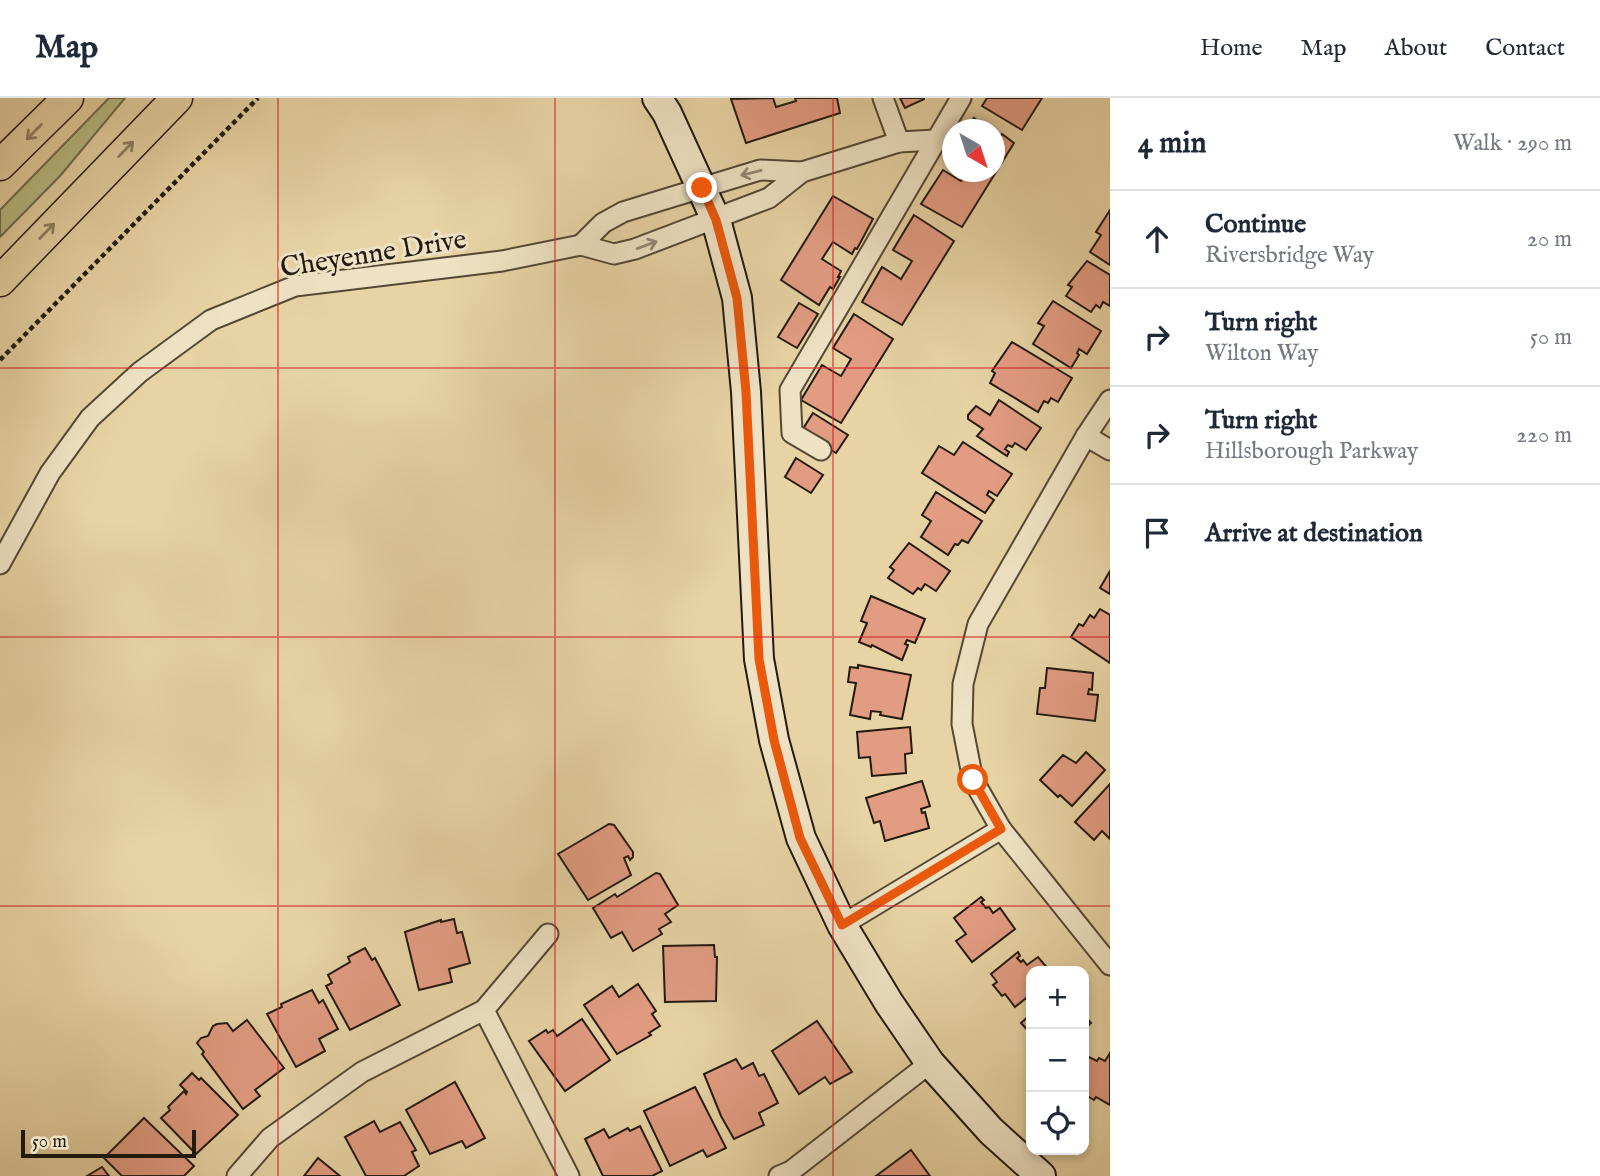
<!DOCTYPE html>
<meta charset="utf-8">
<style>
body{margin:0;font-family:"IM FELL English",serif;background:#f6f6f7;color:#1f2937}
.controls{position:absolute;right:21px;bottom:21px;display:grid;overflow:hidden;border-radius:14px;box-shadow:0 4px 10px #0003}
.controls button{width:63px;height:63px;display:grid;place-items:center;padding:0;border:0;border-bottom:2px solid #e0e1e3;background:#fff;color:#1f2937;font:35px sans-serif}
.compass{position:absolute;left:942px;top:21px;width:63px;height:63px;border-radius:50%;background:#fff;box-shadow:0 4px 10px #0003;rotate:141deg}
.scale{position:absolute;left:21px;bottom:18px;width:175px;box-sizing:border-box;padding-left:7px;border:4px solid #231a10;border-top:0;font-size:19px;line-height:24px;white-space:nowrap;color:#231a10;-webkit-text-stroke:5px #efe2c4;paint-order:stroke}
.stop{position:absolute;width:21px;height:21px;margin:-16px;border:5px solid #ea580c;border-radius:50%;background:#fff}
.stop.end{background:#ea580c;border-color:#fff;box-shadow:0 2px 7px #0008}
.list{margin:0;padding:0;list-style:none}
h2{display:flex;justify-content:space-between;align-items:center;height:91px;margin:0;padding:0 28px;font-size:30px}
h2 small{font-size:23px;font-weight:400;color:#747a83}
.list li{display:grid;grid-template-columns:46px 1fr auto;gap:21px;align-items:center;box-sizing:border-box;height:98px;padding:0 28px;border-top:2px solid #e0e1e3}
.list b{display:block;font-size:26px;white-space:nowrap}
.list p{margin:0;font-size:23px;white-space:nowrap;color:#747a83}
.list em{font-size:23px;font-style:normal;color:#747a83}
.icon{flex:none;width:38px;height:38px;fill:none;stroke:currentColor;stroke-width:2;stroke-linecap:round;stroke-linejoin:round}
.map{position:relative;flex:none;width:1110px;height:1078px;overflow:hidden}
header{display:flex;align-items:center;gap:42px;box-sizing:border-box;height:98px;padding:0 35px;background:#fff;border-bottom:2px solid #e0e1e3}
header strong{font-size:33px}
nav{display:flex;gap:38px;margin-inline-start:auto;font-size:24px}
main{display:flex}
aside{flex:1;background:#fff}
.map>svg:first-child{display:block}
.green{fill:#b9bb83;stroke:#6e6a4a;stroke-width:2}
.building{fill:#e29c82;stroke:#231a10;stroke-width:2}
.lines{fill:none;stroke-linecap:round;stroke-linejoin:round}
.street-casing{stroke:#544835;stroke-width:23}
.secondary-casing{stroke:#231a10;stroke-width:32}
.primary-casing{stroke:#231a10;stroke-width:33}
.path{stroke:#231a10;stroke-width:4.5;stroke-dasharray:5 3.5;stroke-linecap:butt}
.street{stroke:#efe2c4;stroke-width:19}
.secondary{stroke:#efe2c4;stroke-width:28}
.primary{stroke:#e7d3a4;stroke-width:30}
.oneway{stroke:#8f8061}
.oneway2{stroke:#938873}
.route{stroke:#ea580c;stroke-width:9}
.grid{fill:none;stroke:#d62828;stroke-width:2;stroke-opacity:0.55}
.labels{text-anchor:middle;stroke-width:6;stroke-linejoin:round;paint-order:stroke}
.street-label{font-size:28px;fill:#231a10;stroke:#efe2c4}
</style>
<header>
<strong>Map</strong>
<nav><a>Home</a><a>Map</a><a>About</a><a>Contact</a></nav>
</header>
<main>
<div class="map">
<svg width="1110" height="1078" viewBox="0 0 1110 1078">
<rect width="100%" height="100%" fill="#e7d3a4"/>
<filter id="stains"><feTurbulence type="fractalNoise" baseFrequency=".00286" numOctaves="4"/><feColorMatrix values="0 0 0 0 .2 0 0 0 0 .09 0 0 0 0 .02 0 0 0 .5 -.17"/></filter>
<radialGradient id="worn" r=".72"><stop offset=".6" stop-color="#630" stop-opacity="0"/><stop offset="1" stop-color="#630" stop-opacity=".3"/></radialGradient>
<path class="green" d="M 109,0 L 125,0 L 60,78 L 0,139 L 0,112 Z"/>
<g class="building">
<path d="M 773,0 L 776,9 L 796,3 L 795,0 L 837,0 L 840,15 L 746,45 L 731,1 Z"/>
<path d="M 900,0 L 924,0 L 924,1 L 905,10 Z"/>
<path d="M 987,0 L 1042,0 L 1022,32 L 982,8 Z"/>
<path d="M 974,20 L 982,26 L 991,32 L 967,32 Z"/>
<path d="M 995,34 L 1001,38 L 1002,36 L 1014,45 L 962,129 L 921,106 L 943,72 L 961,83 L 967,74 L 995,74 Z"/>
<path d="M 833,98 L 873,121 L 857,151 L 855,150 L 852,156 L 833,144 L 822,161 L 841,173 L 838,179 L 840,179 L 833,191 L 830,189 L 819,207 L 781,182 Z"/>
<path d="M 1110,112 L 1110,167 L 1090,154 L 1101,137 L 1096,134 Z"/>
<path d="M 914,117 L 954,143 L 902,227 L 862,204 L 882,169 L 901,181 L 912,163 L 893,152 Z"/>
<path d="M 1087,163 L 1110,177 L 1110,208 L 1103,204 L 1100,210 L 1096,207 L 1091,214 L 1066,198 L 1072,189 L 1068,187 Z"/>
<path d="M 1053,203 L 1101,233 L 1087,256 L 1079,251 L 1077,255 L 1079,257 L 1071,270 L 1033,246 L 1044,228 L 1038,225 Z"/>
<path d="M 799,205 L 818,216 L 797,250 L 778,239 Z"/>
<path d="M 854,216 L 893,241 L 841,325 L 801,302 L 822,267 L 841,278 L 851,261 L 833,250 Z"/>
<path d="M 1012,244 L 1072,280 L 1058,304 L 1051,300 L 1048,305 L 1044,303 L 1038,314 L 990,285 L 995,275 L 992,273 Z"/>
<path d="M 999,302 L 1041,330 L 1026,352 L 1015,345 L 1012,349 L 1008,347 L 1005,351 L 1009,354 L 1007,358 L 977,338 L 983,331 L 968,321 L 968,317 L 976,308 L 990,317 Z"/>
<path d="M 813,315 L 848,337 L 836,355 L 801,334 Z"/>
<path d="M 963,344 L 1012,376 L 997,398 L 989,393 L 987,397 L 994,402 L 985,415 L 922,375 L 939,348 L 954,357 Z"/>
<path d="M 796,360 L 823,377 L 811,395 L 785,379 Z"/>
<path d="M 936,394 L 982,423 L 968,445 L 962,442 L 958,447 L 955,446 L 948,457 L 921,439 L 931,423 L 922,417 Z"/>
<path d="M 909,445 L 950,473 L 936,493 L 925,486 L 921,492 L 918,490 L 913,496 L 888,480 L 894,472 L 890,469 Z"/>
<path d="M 1110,473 L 1110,496 L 1100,490 Z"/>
<path d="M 871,498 L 925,521 L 915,545 L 907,542 L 905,546 L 908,547 L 902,562 L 872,547 L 871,549 L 859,544 L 867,525 L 861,523 Z"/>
<path d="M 1100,511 L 1110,517 L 1110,565 L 1071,539 L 1079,526 L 1083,528 L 1090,517 L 1094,520 Z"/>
<path d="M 858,567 L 911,577 L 902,621 L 880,617 L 881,614 L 871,613 L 870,621 L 850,617 L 856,585 L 848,584 L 850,569 L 858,570 Z"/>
<path d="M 1047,570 L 1093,575 L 1092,592 L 1089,591 L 1088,596 L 1098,597 L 1095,623 L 1037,616 L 1040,590 L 1045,590 Z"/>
<path d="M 910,629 L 912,655 L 905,656 L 906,675 L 872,678 L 870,659 L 859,660 L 857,634 Z"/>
<path d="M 1086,654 L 1105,672 L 1072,708 L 1060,697 L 1058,699 L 1040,682 L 1063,657 L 1076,665 Z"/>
<path d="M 922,683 L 930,708 L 921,711 L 922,715 L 925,714 L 929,730 L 885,743 L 880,723 L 874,725 L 866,700 Z"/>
<path d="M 1110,686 L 1110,741 L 1102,733 L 1094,742 L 1075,724 Z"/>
<path d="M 609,726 L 614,727 L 633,754 L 633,759 L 630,762 L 628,758 L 624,760 L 631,777 L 588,802 L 558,756 Z"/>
<path d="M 656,775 L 660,776 L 678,807 L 665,816 L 671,824 L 659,831 L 662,836 L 633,853 L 622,834 L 611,840 L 593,810 L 615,796 L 617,799 Z"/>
<path d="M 981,799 L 984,802 L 981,804 L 986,810 L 989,809 L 993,815 L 1000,810 L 1015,831 L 972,864 L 956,843 L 966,836 L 954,820 Z"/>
<path d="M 454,821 L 457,835 L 462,834 L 470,865 L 449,871 L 452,884 L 419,892 L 405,834 L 441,822 L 441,824 Z"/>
<path d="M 714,847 L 715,859 L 717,859 L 716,903 L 665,904 L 663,848 Z"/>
<path d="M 365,850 L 372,862 L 375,860 L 400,907 L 350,932 L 326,888 L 332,885 L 328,877 L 350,864 L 348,859 Z"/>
<path d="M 1018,854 L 1020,858 L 1017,860 L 1021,864 L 1023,862 L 1027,867 L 1038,859 L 1050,873 L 1031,873 L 1031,896 L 1015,909 L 1005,896 L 1002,898 L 993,887 L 997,884 L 991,876 Z"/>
<path d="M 638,886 L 656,913 L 652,916 L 660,928 L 649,935 L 651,937 L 617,956 L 584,907 L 612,888 L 619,899 Z"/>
<path d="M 312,892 L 319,905 L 323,902 L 338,931 L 319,941 L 325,953 L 296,969 L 267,916 L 282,909 L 281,906 Z"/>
<path d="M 1031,916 L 1031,936 L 1021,925 Z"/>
<path d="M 1084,917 L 1091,925 L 1084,932 Z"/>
<path d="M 582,921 L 610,962 L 565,993 L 529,943 L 546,932 L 548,935 L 553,932 L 557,938 Z"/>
<path d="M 247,922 L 284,970 L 255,992 L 260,998 L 243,1011 L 202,956 L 204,954 L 197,945 L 201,940 L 208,938 L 213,928 L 217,926 L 227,925 L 233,933 Z"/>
<path d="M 817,923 L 852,974 L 830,986 L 825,979 L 799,996 L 772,953 Z"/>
<path d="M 1110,955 L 1110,1007 L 1096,999 L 1094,1002 L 1084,996 L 1084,969 L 1089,959 L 1097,963 L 1099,960 L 1105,963 Z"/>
<path d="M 736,961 L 742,971 L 753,965 L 759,978 L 764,976 L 778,1005 L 759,1015 L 764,1027 L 734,1041 L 721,1018 L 704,976 Z"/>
<path d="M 192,975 L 199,982 L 201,980 L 238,1017 L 196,1056 L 161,1020 L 170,1012 L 168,1009 L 184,993 L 186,996 L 187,994 L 180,987 Z"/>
<path d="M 455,984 L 485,1040 L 466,1050 L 462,1043 L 430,1056 L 406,1012 Z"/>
<path d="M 695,989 L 726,1050 L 707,1059 L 703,1052 L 670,1068 L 644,1013 Z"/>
<path d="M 144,1020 L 194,1068 L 184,1078 L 122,1078 L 104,1060 Z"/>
<path d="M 374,1023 L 380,1034 L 400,1024 L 416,1052 L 412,1054 L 419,1068 L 404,1078 L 366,1078 L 345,1039 Z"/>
<path d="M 640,1028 L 662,1073 L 652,1078 L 603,1078 L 585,1041 L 604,1031 L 609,1040 L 628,1030 L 630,1033 Z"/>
<path d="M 911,1052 L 930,1078 L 876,1078 Z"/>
<path d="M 318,1060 L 340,1078 L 304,1078 Z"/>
<path d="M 102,1069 L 109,1078 L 87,1078 Z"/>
</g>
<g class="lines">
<defs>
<g id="street">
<path d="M 883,0 L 899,44"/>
<path d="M 581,147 L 603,125 L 623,114 L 760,72 L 802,74"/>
<path d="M 1110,302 L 1086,338 L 978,526 L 963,586 L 962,626 L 973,682 L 1001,731 L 1110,867"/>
<path d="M 1086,338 L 1110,352"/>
<path d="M 821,352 L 792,335 L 790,292 L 961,0"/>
<path d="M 0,466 L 50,375 L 90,320 L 140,274 L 211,222 L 295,188 L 502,163 L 581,147 L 614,156 L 635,151 L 769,100 L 802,74 L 899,44 L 935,42"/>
<path d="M 842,827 L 1001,731"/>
<path d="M 484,912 L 569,1078"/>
<path d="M 237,1078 L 270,1040 L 362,974 L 484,912 L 548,836"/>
<path d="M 779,1078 L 791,1073 L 930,965"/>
</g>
<path id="secondary" d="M 657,0 L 667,15 L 716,122 L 737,200 L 746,294 L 759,561 L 774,642 L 801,740 L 842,827 L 889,905 L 930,965 L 991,1033 L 1041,1078"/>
<g id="primary">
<path d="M 0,67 L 68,0"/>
<path d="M 0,183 L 177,0"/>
</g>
</defs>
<use href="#street" class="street-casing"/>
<use href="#secondary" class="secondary-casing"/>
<use href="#primary" class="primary-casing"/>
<path class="path" d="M 0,262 L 258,0"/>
<use href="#street" class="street"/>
<use href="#secondary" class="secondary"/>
<use href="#primary" class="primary"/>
</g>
<defs><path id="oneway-shaft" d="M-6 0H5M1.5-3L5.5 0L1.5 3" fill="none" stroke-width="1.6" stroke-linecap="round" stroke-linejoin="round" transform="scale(1.75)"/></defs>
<g class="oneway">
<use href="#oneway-shaft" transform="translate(34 34) rotate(135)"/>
<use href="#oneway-shaft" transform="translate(126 51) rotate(-46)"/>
<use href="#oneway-shaft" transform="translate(47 133) rotate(-46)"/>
</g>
<g class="oneway2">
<use href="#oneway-shaft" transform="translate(751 75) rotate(166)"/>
<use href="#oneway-shaft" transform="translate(647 147) rotate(-20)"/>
</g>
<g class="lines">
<path class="route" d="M 702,90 L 716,122 L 737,200 L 746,294 L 759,561 L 774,642 L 800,740 L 842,827 L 1001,731 L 973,682"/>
</g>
<path class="grid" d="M 278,0 L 278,1078M 555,0 L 555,1078M 833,0 L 833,1078M 0,270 L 1110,270M 0,539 L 1110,539M 0,808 L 1110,808"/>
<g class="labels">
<g class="street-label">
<text transform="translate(373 154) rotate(-9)" y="10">Cheyenne Drive</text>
</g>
</g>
<rect width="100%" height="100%" filter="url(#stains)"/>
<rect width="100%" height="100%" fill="url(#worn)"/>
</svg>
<div class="controls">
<button>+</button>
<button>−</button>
<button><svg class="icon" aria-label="locate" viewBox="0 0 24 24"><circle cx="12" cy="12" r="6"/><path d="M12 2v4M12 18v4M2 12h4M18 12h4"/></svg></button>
</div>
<svg class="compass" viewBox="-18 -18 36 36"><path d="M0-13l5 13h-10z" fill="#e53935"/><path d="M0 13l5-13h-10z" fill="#747a83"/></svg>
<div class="scale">50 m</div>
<div class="stop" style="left:973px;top:682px"></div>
<div class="stop end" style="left:702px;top:90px"></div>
</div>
<aside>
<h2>4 min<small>Walk · 290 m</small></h2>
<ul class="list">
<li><svg class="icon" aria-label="ahead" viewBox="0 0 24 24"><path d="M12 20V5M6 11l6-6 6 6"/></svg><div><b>Continue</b><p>Riversbridge Way</p></div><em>20 m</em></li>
<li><svg class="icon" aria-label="right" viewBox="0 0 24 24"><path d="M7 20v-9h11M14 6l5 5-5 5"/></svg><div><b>Turn right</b><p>Wilton Way</p></div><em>50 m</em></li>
<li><svg class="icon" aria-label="right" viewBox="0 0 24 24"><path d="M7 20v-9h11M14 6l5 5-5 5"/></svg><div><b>Turn right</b><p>Hillsborough Parkway</p></div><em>220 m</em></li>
<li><svg class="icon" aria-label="arrive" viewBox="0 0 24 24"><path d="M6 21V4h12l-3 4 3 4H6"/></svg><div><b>Arrive at destination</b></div></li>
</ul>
</aside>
</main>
